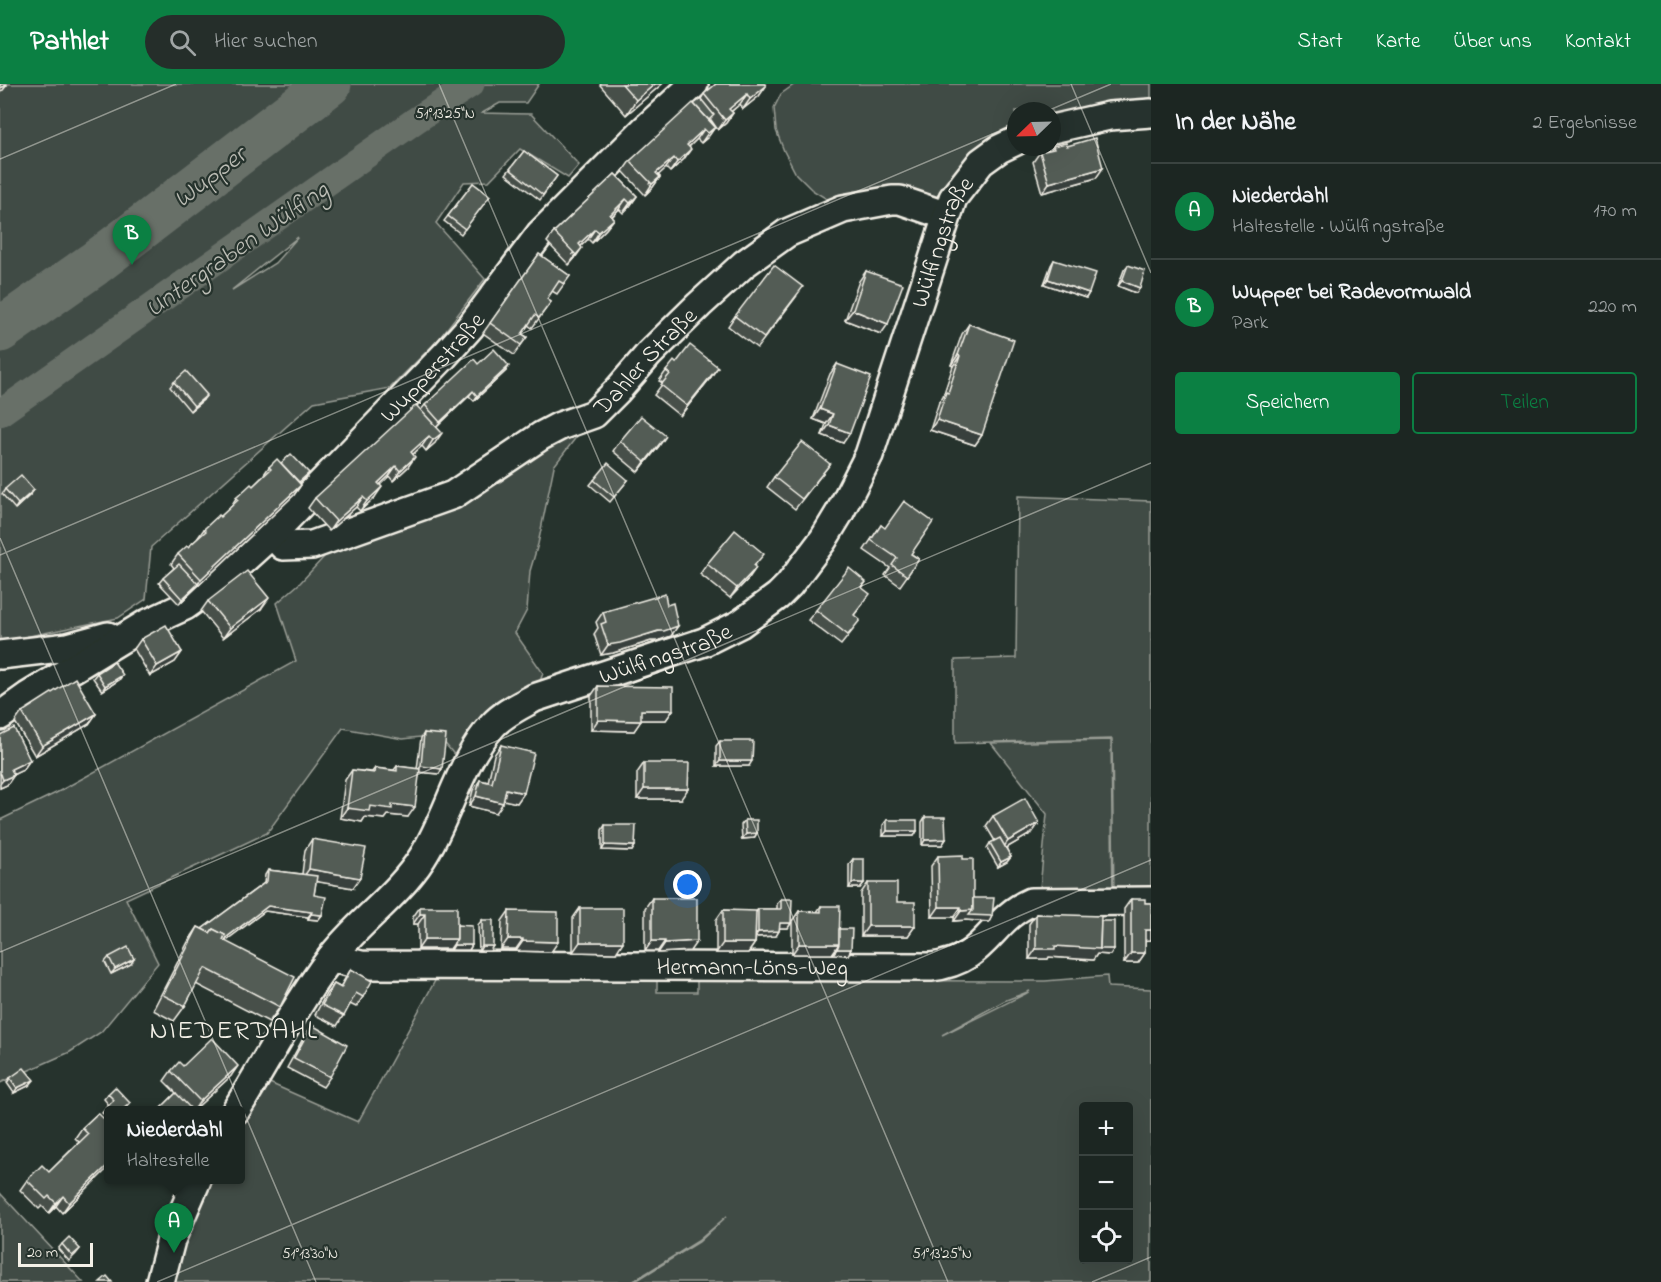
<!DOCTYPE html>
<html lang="de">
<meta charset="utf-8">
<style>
body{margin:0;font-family:"Indie Flower",sans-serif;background:#252e2a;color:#f1f3f6}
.controls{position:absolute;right:18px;bottom:18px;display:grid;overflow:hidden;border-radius:6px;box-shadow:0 6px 24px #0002}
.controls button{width:54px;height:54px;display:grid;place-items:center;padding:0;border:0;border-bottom:2px solid #3a4340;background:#1c2622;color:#f1f3f6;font:30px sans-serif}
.compass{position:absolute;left:1007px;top:18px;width:54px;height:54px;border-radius:50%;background:#1c2622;box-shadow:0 6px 24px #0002;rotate:247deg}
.scale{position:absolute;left:18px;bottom:15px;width:75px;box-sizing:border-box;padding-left:6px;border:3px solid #f4f1e8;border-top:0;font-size:16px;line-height:21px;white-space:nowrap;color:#f4f1e8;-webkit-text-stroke:4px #26332d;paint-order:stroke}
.you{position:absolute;left:688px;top:801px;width:21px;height:21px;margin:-15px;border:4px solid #fff;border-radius:50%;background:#1a73e8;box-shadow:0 0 0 9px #1a73e833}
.badge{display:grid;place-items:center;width:39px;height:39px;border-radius:50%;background:#0b8043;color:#fff;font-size:20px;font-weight:700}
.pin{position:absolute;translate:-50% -50px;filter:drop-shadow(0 2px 3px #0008)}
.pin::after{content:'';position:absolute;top:32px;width:21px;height:18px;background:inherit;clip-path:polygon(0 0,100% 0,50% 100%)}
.popup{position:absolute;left:104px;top:1022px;width:141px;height:78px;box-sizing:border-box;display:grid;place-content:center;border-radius:6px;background:#1c2622;filter:drop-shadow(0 2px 4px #0005);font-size:20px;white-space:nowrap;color:#a0a5a5}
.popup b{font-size:22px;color:#f1f3f6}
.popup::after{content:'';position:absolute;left:50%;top:100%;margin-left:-12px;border:12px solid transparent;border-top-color:#1c2622}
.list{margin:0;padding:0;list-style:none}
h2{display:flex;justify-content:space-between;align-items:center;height:78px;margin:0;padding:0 24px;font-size:26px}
h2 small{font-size:20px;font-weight:400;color:#a0a5a5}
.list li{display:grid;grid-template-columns:39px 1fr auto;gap:18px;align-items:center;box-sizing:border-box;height:96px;padding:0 24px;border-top:2px solid #3a4340}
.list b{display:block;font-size:22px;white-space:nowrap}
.list p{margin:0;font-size:20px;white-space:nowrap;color:#a0a5a5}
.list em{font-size:20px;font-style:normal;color:#a0a5a5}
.actions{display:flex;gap:12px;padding:18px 24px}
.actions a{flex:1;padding:14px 0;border:2px solid #0b8043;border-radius:6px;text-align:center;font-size:21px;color:#0b8043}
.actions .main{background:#0b8043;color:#fff}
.icon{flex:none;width:33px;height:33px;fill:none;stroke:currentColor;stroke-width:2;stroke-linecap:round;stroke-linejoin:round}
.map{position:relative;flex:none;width:1151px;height:1198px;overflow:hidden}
header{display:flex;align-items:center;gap:36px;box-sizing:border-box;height:84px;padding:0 30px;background:#0b8043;color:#fff}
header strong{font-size:28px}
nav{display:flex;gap:33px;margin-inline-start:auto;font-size:21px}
.search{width:420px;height:54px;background:#252e2a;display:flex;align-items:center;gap:15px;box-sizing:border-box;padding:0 21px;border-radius:33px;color:#a0a5a5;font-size:22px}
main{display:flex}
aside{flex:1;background:#1c2622}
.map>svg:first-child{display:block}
.green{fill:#414b45;stroke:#9a9e96;stroke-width:1.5;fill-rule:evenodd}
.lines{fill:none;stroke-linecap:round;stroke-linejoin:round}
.canal{stroke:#676f68;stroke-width:27}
.river{stroke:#676f68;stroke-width:45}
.minor-casing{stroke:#f4f1e8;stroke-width:32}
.minor{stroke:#26332d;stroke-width:27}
.wall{fill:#474f49;stroke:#f4f1e8;stroke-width:1.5}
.shaded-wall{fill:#39403c;stroke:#f4f1e8;stroke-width:1.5}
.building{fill:#525c55;stroke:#f4f1e8;stroke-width:1.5}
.ticks{fill:none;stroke:#f4f1e8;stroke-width:1.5;stroke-opacity:0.45}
.labels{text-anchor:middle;stroke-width:4.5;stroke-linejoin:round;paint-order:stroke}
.street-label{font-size:24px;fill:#f4f1e8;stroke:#26332d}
.water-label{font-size:26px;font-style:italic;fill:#bcbdb5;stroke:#26332d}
.quarter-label{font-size:27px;letter-spacing:1.5px;fill:#f4f1e8;stroke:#26332d}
.ticks-label{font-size:15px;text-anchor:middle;fill:#f4f1e8;stroke:#26332d;stroke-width:4.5;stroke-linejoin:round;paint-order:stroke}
</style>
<header>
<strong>Pathlet</strong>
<div class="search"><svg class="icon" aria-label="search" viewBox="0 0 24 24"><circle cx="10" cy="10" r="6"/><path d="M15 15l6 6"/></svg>Hier suchen</div>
<nav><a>Start</a><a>Karte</a><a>Über uns</a><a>Kontakt</a></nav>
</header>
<main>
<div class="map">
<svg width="1151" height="1198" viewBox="0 0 1151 1198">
<rect width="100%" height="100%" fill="#26332d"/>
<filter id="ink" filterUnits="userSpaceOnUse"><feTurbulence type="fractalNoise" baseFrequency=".0167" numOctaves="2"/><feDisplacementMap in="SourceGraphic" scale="12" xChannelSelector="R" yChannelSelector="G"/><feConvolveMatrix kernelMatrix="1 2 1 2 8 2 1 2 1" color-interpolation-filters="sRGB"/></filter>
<g filter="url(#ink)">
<g class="green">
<path d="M 0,0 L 539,0 L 526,19 L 500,19 L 482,29 L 531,30 L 579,81 L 568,94 L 520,65 L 489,97 L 464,98 L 436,139 L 485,195 L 439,255 L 390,304 L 314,318 L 151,463 L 146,515 L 118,534 L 0,558 ZM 298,153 L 275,179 L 232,206 L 233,205 Z"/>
<path d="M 795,0 L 1151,0 L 1151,29 L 1052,45 L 1052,27 L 1016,27 L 1016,57 L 953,114 L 843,125 L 812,106 L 796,90 L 784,67 L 776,46 L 774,24 L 781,10 Z"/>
<path d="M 594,330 L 554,382 L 538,460 L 530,487 L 527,526 L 515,549 L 543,589 L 534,614 L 466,685 L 438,651 L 403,655 L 343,644 L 267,749 L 126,815 L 158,879 L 101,948 L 70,968 L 0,999 L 0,736 L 56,709 L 296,577 L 277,519 L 300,499 L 346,449 Z"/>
<path d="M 1018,412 L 1151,417 L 1151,815 L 1114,815 L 1112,655 L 955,659 L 955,576 L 1016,574 Z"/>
<path d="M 1111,656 L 1113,815 L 1039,815 L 1047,730 L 991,659 Z"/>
<path d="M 1107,892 L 1108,903 L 1151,905 L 1151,1198 L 634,1198 L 699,1158 L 727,1132 L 698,1157 L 632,1198 L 167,1198 L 204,1096 L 240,1096 L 240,1033 L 265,997 L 358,1038 L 436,895 L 657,896 L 657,908 L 697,908 L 697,896 L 1045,897 ZM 1030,907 L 1025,910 L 942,951 L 1004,917 ZM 1084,1022 L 1128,1022 L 1128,1176 L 1084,1176 Z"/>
<path d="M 0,1109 L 83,1198 L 0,1198 Z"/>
</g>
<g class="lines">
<path class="canal" d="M 0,329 L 416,36 L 471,0"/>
<path class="river" d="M 0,246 L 94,180 L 329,0"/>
<defs>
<g id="minor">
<path d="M 1052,45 L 1109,32 L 1151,29"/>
<path id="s1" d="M 272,450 L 283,462 L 312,461 L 453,411 L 541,352 L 560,342 L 594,330 L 617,307 L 649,270 L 699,221 L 744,180 L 787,149 L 843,125 L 892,116 L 900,116 L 947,132"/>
<path d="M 0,571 L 68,563 L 108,552"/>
<path id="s2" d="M 0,632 L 28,612 L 146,540 L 185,522 L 220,497 L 272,450 L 444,272 L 471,242 L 540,150 L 644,46 L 694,0"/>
<path id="s3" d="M 331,874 L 361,881 L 931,883 C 987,877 989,836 1031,818 L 1151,817"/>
<path id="s4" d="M 236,1026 C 267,977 294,923 330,875 C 357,839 397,813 422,774 C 449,732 459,678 493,641 C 504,629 520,622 534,614 L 704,558 L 740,540 L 778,512 L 789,501 L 823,456 L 840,428 L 869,371 L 953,114 L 981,78 L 999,65 L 1016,57"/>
<path d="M 160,1198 L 171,1156 L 197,1096"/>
</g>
</defs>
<use href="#minor" class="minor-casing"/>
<use href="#minor" class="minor"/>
</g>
<g class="wall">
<path d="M 601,0 L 662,0 L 626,31 L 600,1 Z"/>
<path d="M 716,0 L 765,0 L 766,2 L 759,12 L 743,25 L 740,20 L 731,28 L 733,29 L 726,39 L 718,46 L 711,36 L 710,37 L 715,43 L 708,53 L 701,59 L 697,55 L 689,63 L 684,75 L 670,88 L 666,84 L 658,91 L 660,93 L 653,103 L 645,111 L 623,87 L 630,77 L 701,15 L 704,10 Z"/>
<path d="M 1053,62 L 1067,62 L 1096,94 L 1042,109 L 1033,78 L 1040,68 L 1051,65 Z"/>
<path d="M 524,67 L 557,92 L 540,116 L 506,90 Z"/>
<path d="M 615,90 L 637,112 L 630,122 L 623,129 L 619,125 L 612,133 L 614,135 L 606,145 L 592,159 L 588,155 L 581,162 L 575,174 L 569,181 L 547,158 L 554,148 Z"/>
<path d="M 473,99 L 490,112 L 461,150 L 444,137 Z"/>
<path d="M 539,170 L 570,192 L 557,210 L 552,207 L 547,215 L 551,218 L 532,244 L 528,241 L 522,250 L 527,253 L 514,271 L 483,249 Z"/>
<path d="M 1054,176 L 1089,209 L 1086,214 L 1044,200 L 1051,181 Z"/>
<path d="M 1128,181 L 1140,204 L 1136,209 L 1118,202 L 1124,186 Z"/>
<path d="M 866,187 L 881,250 L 845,236 L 859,197 Z"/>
<path d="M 796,213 L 757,264 L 728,242 L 735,232 Z"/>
<path d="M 969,240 L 982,351 L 975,361 L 930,346 L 939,318 L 943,312 L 953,282 L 951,281 L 962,250 Z"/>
<path d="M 676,279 L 711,293 L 680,332 L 654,311 L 663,299 L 659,297 L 666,287 Z"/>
<path d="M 478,280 L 506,287 L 474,317 L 469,312 L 437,343 L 435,359 L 426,367 L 422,362 L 413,370 L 408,383 L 393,397 L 389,392 L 380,401 L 375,413 L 360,427 L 356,423 L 329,447 L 308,424 L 315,414 L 421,326 L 425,321 Z"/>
<path d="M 837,280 L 843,359 L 822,351 L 826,340 L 813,335 L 830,290 Z"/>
<path d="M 174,298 L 203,316 L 190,327 L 170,303 Z"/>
<path d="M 620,357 L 659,362 L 638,388 L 613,367 Z"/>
<path d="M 281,379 L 305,394 L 300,399 L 301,401 L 294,411 L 179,520 L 159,499 L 163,494 L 174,484 L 171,480 L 178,470 L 188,463 L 197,455 L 204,445 L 220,433 L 230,424 L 236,414 L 253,402 L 262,393 L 269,383 Z"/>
<path d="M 830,380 L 795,425 L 767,403 L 774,393 Z"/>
<path d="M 594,396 L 628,396 L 610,418 L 590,401 Z"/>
<path d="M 5,405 L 34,406 L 30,411 L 15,425 L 2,410 Z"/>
<path d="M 881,441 L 911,470 L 919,475 L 900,502 L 885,491 L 890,484 L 864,466 Z"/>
<path d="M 707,480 L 754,483 L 749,494 L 730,514 L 700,490 Z"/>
<path d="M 866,498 L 862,504 L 863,520 L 854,531 L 853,546 L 841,561 L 808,536 L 816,526 Z"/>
<path d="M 208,517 L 261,525 L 223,554 L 201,527 Z"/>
<path d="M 603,528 L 671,552 L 657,557 L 651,557 L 613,569 L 601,571 L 594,550 L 598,544 L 596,538 Z"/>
<path d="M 141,555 L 182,568 L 175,578 L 150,592 L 134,565 Z"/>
<path d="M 97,589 L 119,596 L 102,607 L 93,594 Z"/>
<path d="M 598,602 L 673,626 L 666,636 L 641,636 L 634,647 L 591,646 L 591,612 Z"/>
<path d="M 22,628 L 96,630 L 89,640 L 35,672 L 15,638 Z"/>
<path d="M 424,649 L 439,690 L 420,688 L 408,733 L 388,731 L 385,735 L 365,733 L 362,738 L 340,734 L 345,696 L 352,686 L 372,688 L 375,684 L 394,686 L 397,682 L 417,685 L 421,654 Z"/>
<path d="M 0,651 L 30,676 L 23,686 L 14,690 L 7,701 L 0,704 Z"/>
<path d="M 720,657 L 749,682 L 716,682 L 716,662 Z"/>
<path d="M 501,661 L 524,709 L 517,719 L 504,716 L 496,729 L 469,722 L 473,706 L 480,696 L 488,698 L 494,671 Z"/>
<path d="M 644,679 L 681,715 L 637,715 L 637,689 Z"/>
<path d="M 993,732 L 1039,739 L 1032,749 L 1006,764 L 1011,773 L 1007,778 L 998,783 L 987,764 L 990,759 L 995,757 L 986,742 Z"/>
<path d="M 925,733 L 946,755 L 942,761 L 922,761 L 922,738 Z"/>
<path d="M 745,736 L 757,749 L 754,754 L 742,755 L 741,741 Z"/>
<path d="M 887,736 L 917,747 L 914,752 L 883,752 L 883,741 Z"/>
<path d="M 605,741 L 635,762 L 632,767 L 602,766 L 602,746 Z"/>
<path d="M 312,755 L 353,804 L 316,797 L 314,811 L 322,831 L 318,836 L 308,835 L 308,833 L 265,827 L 225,857 L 280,923 L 269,938 L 196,900 L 185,922 L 174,937 L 153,926 L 188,858 L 198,843 L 202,845 L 264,799 L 265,791 L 268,786 L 302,790 L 305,766 Z"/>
<path d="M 938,772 L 963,775 L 973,814 L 992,832 L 989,838 L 966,836 L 954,837 L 954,833 L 932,833 L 931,782 Z"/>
<path d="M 853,775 L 864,799 L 860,804 L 849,804 L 849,780 Z"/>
<path d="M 868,799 L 897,818 L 915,842 L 908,852 L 861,852 L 861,809 Z"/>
<path d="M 652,814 L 690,867 L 658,869 L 658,867 L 645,867 L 645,824 Z"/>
<path d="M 781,815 L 791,839 L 788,844 L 780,844 L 776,852 L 756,853 L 755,859 L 748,869 L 716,869 L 716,836 L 723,826 L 756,828 L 758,825 L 777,825 L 777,820 Z"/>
<path d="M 1131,815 L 1145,819 L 1151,819 L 1151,856 L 1145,856 L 1145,869 L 1138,879 L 1124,879 L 1124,825 Z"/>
<path d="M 821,822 L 839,845 L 851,865 L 848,871 L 833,870 L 833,869 L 832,870 L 792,870 L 792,837 L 799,827 L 817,828 Z"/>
<path d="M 420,823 L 457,841 L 472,861 L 469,866 L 451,866 L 451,864 L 450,865 L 418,865 L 418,840 L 413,840 L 413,833 Z"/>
<path d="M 580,824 L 616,869 L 573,868 L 573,834 Z"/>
<path d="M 509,827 L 551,868 L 516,867 L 516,865 L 501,865 L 502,837 Z"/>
<path d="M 1036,830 L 1101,837 L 1114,865 L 1110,871 L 1097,870 L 1093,876 L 1049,873 L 1048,875 L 1029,875 L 1029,840 Z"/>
<path d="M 482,836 L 490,867 L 479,867 L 478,841 Z"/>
<path d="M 109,873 L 131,880 L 111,890 L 105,878 Z"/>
<path d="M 351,885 L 363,913 L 356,923 L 350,920 L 337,942 L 315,931 L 326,910 L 334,900 L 340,903 Z"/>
<path d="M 312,941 L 330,993 L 323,1003 L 287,984 L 305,951 Z"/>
<path d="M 183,982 L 231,992 L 194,1026 L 159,1026 L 176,1009 L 164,997 L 171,987 Z"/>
<path d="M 10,994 L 30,1001 L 14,1009 L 7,999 Z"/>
<path d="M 108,1010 L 130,1019 L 127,1024 L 108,1026 L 108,1034 L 102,1029 L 109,1021 L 104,1015 Z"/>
<path d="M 98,1029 L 108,1084 L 62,1129 L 56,1122 L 49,1129 L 42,1122 L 39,1125 L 20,1106 L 27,1096 L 49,1088 L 79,1058 L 75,1054 L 82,1044 Z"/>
<path d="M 62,1160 L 80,1165 L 76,1170 L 69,1177 L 58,1165 Z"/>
</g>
<g class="shaded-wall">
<path d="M 655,0 L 662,0 L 626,31 L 636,16 Z"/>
<path d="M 7,1 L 3,6 L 0,7 L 0,4 Z"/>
<path d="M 766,2 L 759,12 L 743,25 L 750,15 Z"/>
<path d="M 747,10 L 740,20 L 722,35 L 729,25 Z"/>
<path d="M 733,29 L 726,39 L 718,46 L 725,36 Z"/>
<path d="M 715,43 L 708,53 L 701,59 L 708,49 Z"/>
<path d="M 704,45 L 697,55 L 680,71 L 687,61 Z"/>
<path d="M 691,65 L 684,75 L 670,88 L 677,78 Z"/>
<path d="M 674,74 L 666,84 L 649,100 L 656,89 Z"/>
<path d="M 1103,84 L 1096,94 L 1042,109 L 1049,99 Z"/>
<path d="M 660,93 L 653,103 L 645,111 L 652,100 Z"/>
<path d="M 637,112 L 630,122 L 623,129 L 630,119 Z"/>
<path d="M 626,115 L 619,125 L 603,141 L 610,131 Z"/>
<path d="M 614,135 L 606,145 L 592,159 L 599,148 Z"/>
<path d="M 595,145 L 588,155 L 572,171 L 579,160 Z"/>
<path d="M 582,164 L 575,174 L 569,181 L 576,171 Z"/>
<path d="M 1048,195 L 1089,209 L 1086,214 L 1044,200 Z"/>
<path d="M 1122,197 L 1140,204 L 1136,209 L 1118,202 Z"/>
<path d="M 853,226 L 888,240 L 881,250 L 845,236 Z"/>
<path d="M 958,271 L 960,272 L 953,282 L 951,281 Z"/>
<path d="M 509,282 L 506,287 L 474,317 L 477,312 Z"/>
<path d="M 718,283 L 711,293 L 680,332 L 687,322 Z"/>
<path d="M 473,307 L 469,312 L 436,343 L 440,338 Z"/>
<path d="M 207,311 L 203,316 L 190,327 L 194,322 Z"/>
<path d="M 820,325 L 833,330 L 826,340 L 813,335 Z"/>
<path d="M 937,336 L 982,351 L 975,361 L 930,346 Z"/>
<path d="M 829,341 L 850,349 L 843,359 L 822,351 Z"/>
<path d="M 442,349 L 435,359 L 426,367 L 433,356 Z"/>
<path d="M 429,352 L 422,362 L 404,378 L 411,368 Z"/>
<path d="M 666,352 L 659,362 L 638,388 L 645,378 Z"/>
<path d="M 415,373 L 408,383 L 393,397 L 400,387 Z"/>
<path d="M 396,382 L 389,392 L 371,409 L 378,399 Z"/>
<path d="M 301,401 L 294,411 L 179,520 L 182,515 L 198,500 L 201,495 Z"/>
<path d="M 382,403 L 375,413 L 360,427 L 367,417 Z"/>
<path d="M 34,406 L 30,411 L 15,425 L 18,420 Z"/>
<path d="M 363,413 L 356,423 L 329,447 L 336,437 Z"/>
<path d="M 756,484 L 749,494 L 730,514 L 737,504 Z"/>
<path d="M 269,514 L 261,525 L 223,554 L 230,544 Z"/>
<path d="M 678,542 L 671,552 L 657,557 L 651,557 L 613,569 L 601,571 L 608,561 Z"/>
<path d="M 182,568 L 175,578 L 150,592 L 157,582 Z"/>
<path d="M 123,591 L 119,596 L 102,607 L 105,602 Z"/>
<path d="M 641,626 L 673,626 L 666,636 L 634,636 Z"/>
<path d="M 96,630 L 89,640 L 35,672 L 42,662 Z"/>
<path d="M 598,636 L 641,637 L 634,647 L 591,646 Z"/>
<path d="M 30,676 L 23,686 L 4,695 L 11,685 Z"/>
<path d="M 720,677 L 752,677 L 749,682 L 716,682 Z"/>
<path d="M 421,682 L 442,685 L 439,690 L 417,688 Z"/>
<path d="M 14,691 L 7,701 L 0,704 L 0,700 L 3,696 Z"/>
<path d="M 506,705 L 524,709 L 517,719 L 499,715 Z"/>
<path d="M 644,705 L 688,705 L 681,715 L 637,715 Z"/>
<path d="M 476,712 L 503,719 L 496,729 L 469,722 Z"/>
<path d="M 392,720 L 415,723 L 408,733 L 388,731 L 385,735 L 365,733 L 362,738 L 340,734 L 347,724 Z"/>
<path d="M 1039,739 L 1032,749 L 1001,767 L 1008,757 Z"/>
<path d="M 887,747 L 917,747 L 914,752 L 883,752 Z"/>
<path d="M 757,749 L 754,754 L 742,755 L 746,750 Z"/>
<path d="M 946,755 L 942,761 L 922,761 L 925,756 Z"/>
<path d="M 605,761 L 635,762 L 632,767 L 602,766 Z"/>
<path d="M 1011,773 L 1007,778 L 998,783 L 1001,778 Z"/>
<path d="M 309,785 L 360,794 L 353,804 L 302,795 Z"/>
<path d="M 852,799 L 864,799 L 860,804 L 849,804 Z"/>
<path d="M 268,822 L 312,828 L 308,833 L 265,827 L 224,858 L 227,853 Z"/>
<path d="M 939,823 L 961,823 L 954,833 L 932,833 Z"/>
<path d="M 973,826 L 992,832 L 989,838 L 966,836 L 954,837 L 961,827 Z"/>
<path d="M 311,830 L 322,831 L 318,836 L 308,835 Z"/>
<path d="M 420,830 L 425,830 L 418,840 L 413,840 Z"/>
<path d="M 780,839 L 791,839 L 788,844 L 776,844 Z"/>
<path d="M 868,842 L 915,842 L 908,852 L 861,852 Z"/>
<path d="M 1145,846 L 1151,846 L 1151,856 L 1138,857 Z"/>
<path d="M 779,847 L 776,852 L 755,853 L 758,848 Z"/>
<path d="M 425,855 L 457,855 L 450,865 L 418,865 Z"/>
<path d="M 508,855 L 523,855 L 516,865 L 501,865 Z"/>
<path d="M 523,857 L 558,858 L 551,868 L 516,867 Z"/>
<path d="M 652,857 L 665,857 L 658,867 L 645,867 Z"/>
<path d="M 697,857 L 690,867 L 658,869 L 665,859 Z"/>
<path d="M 580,858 L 623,858 L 616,869 L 573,868 Z"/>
<path d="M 723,859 L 755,859 L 748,869 L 716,869 Z"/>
<path d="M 799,860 L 839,860 L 832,870 L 792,870 Z"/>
<path d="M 454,861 L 472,861 L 469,866 L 451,866 Z"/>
<path d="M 482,862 L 493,862 L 490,867 L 479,867 Z"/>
<path d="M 1055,862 L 1114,865 L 1110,871 L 1097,870 L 1093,876 L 1049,873 L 1048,875 L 1029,875 L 1036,865 Z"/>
<path d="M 837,865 L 851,865 L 848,871 L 833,870 Z"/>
<path d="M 1131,869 L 1145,869 L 1138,879 L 1124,879 Z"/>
<path d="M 134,875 L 131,880 L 111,890 L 115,885 Z"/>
<path d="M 238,982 L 231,992 L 194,1026 L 200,1017 Z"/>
<path d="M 34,996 L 30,1001 L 14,1009 L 17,1004 Z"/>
<path d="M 108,1081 L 108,1084 L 62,1129 L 69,1119 Z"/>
<path d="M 63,1112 L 56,1122 L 49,1129 L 56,1119 Z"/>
</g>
<g class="building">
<path d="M 0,0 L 6,0 L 7,1 L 0,4 Z"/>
<path d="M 622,0 L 655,0 L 636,16 Z"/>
<path d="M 716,0 L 764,0 L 766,2 L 750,15 L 747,10 L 729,25 L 733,29 L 725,36 L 704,10 Z"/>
<path d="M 701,15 L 714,31 L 709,36 L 694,20 Z"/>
<path d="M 693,19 L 715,43 L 708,49 L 704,45 L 687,61 L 691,65 L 677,78 L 674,74 L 656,89 L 660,93 L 652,100 L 630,77 Z"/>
<path d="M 1095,54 L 1103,84 L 1049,99 L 1040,68 L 1054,65 L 1053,62 L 1066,59 L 1067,62 Z"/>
<path d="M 524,67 L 557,92 L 543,111 L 510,85 Z"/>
<path d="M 615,90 L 637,112 L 630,119 L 626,115 L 610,131 L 614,135 L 599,148 L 595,145 L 579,160 L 582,164 L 576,171 L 554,148 Z"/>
<path d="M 473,99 L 490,112 L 465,145 L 448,132 Z"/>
<path d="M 539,170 L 570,192 L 564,200 L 559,197 L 547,215 L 551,218 L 539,234 L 535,231 L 522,250 L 527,253 L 521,261 L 490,239 Z"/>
<path d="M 1054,176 L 1096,189 L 1089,209 L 1048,195 Z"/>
<path d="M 774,181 L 803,203 L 764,254 L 735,232 Z"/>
<path d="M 1128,181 L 1145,187 L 1140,204 L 1122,197 Z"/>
<path d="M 866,187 L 903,200 L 888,240 L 853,226 Z"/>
<path d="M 969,240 L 1014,256 L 982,351 L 937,336 L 946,308 L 948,309 L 960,272 L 958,271 Z"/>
<path d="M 690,261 L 718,283 L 687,322 L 661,301 L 670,290 L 666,287 L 674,277 L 676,279 Z"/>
<path d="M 494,265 L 509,282 L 477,312 L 473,307 L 440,338 L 425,321 L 474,275 L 478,280 Z"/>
<path d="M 837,280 L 871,293 L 850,349 L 829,341 L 833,330 L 820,325 Z"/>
<path d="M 186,287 L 207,311 L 194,322 L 174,298 Z"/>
<path d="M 416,321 L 442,349 L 433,356 L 429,352 L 411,368 L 415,373 L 400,387 L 396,382 L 378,399 L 382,403 L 367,417 L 363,413 L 336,437 L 315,414 Z"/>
<path d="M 641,332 L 666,352 L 645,378 L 620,357 Z"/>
<path d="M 802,358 L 830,380 L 802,415 L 774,393 Z"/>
<path d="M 291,370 L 309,389 L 299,398 L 281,379 Z"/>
<path d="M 277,375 L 301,401 L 201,495 L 178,470 L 187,462 L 188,463 L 206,447 L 204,445 L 219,431 L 220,433 L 238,416 L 236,414 L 251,400 L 253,402 L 271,385 L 269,383 Z"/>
<path d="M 608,379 L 628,396 L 614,413 L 594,396 Z"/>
<path d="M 21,391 L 34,406 L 18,420 L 5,405 Z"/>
<path d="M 904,417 L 933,438 L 911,470 L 919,475 L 907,492 L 892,481 L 897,474 L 871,456 L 881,441 L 885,444 Z"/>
<path d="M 735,446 L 764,470 L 754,482 L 756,484 L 737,504 L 707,480 Z"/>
<path d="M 179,480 L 198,500 L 182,515 L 163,494 Z"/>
<path d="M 849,484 L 866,498 L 861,503 L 870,510 L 854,531 L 860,536 L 848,551 L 816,526 Z"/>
<path d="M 247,487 L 269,514 L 230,544 L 208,517 Z"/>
<path d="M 665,510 L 667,521 L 673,519 L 678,542 L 664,547 L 658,547 L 620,559 L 608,561 L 601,540 L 606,538 L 603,528 Z"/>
<path d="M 166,541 L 182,568 L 157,582 L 141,555 Z"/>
<path d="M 114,578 L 123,591 L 105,602 L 97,589 Z"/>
<path d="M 75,594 L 96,630 L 42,662 L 22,628 Z"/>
<path d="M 598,602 L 673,603 L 673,626 L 641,626 L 641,637 L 598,636 Z"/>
<path d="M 14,644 L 30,676 L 11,685 L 14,691 L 3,696 L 1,690 L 0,690 L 0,651 Z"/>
<path d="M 424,649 L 446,651 L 442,685 L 421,682 Z"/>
<path d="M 720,657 L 753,657 L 752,677 L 720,677 Z"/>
<path d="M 501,661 L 534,669 L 524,709 L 506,705 L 503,719 L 476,712 L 480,696 L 492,699 Z"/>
<path d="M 644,679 L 689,679 L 688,705 L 644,705 Z"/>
<path d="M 397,682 L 420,685 L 415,723 L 392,720 L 392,725 L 370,722 L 369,727 L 347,724 L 352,686 L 374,689 L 375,684 L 397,687 Z"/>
<path d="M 1025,714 L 1039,739 L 1008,757 L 993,732 Z"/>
<path d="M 925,733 L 945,733 L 946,755 L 925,756 Z"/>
<path d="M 745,736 L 757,736 L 757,749 L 746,750 Z"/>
<rect x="887" y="736" width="30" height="11"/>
<path d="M 605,741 L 636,741 L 635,762 L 605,761 Z"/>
<path d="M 1000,754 L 1011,773 L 1001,778 L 990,759 Z"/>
<path d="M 312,755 L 366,764 L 360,794 L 309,785 Z"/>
<path d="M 963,771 L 963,775 L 973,775 L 973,826 L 961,827 L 961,823 L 939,823 L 938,772 Z"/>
<path d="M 853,775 L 864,775 L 864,799 L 852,799 Z"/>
<path d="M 268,786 L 317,792 L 314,811 L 326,813 L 322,831 L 311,830 L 312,828 L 268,822 L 227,853 L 225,857 L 223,856 L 225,851 L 213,845 L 210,849 L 202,845 L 267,797 Z"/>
<path d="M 868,799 L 897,799 L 897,818 L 915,818 L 915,842 L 868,842 Z"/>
<path d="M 652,814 L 697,814 L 697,857 L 665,859 L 665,857 L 652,857 Z"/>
<path d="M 973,814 L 994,814 L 992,832 L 969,831 L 973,826 Z"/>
<path d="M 781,815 L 792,815 L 791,839 L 780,839 L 779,847 L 758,848 L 758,825 L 781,825 Z"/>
<path d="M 1131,815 L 1145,815 L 1145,819 L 1151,819 L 1151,846 L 1145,846 L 1145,869 L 1131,869 Z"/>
<path d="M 821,822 L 840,822 L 839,860 L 799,860 L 799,827 L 821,828 Z"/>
<path d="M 420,823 L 457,823 L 457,855 L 425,855 L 425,830 L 420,830 Z"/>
<rect x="580" y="824" width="43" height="34"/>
<path d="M 723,826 L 756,827 L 755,859 L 723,859 Z"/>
<path d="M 509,827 L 558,828 L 558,858 L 523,857 L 523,855 L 508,855 Z"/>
<path d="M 1036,830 L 1101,832 L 1100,865 L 1055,862 L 1055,865 L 1036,865 Z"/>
<rect x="482" y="836" width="11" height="26"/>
<path d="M 1101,837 L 1114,837 L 1114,865 L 1100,865 Z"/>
<path d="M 457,841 L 472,842 L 472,861 L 454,861 L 454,859 L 457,855 Z"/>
<path d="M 198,843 L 210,849 L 213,845 L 225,851 L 223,856 L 295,893 L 280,923 L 205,884 L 185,922 L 163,911 Z"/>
<path d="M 839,845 L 852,845 L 851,865 L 837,865 L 839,860 Z"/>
<path d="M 128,863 L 134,875 L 115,885 L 109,873 Z"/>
<path d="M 351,885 L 372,897 L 363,913 L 356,909 L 344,932 L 322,921 L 334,900 L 341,904 Z"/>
<path d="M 312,941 L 347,961 L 330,993 L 294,974 Z"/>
<path d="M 212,954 L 238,982 L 200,1017 L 171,987 L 179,978 L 183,982 Z"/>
<path d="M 24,984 L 34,996 L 17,1004 L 10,994 Z"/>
<path d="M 115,1003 L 130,1019 L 122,1026 L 109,1026 L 106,1024 L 114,1016 L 108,1010 Z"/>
<path d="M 176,1009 L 192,1026 L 163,1026 L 161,1024 Z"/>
<path d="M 98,1029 L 108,1039 L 108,1081 L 69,1119 L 63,1112 L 56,1119 L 49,1112 L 46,1115 L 27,1096 L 42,1081 L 49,1088 L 88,1050 L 82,1044 Z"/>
<path d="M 69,1153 L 80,1165 L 72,1172 L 62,1160 Z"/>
<path d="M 107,1192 L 112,1198 L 100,1198 Z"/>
</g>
</g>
<path class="ticks" d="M 439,0 L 948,1198M 1071,0 L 1151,189M 1047,27 L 1111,0M 0,75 L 176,0M 0,454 L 316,1198M 0,471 L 1016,40M 0,868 L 1151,379M 157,1198 L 1151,776M 1092,1198 L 1151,1173"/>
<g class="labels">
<g class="street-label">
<text dy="8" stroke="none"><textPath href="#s4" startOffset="1176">Wülfingstraße</textPath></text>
<text dy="8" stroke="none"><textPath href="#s1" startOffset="432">Dahler Straße</textPath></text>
<text dy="8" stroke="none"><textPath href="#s2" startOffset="560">Wupperstraße</textPath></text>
<text dy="8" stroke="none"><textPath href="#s4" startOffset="654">Wülfingstraße</textPath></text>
<text dy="8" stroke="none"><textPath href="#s3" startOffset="422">Hermann-Löns-Weg</textPath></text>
</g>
<g class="water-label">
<text transform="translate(209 92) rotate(-37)" y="9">Wupper</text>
<text transform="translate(236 164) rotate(-35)" y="9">Untergraben Wülfing</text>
</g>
<g class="quarter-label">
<text x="234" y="954">NIEDERDAHL</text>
</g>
</g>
<g class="ticks-label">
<text x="445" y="34">51°13'25"N</text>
<text x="310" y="1174">51°13'30"N</text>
<text x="942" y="1174">51°13'25"N</text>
</g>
</svg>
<div class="controls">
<button>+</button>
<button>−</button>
<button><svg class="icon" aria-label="locate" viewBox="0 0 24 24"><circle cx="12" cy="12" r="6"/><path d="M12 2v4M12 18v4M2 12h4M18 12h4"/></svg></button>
</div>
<svg class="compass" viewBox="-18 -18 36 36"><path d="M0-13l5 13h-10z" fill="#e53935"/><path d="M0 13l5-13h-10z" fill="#a0a5a5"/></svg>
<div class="scale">20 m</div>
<div class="you"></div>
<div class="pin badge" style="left:174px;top:1169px">A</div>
<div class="popup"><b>Niederdahl</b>Haltestelle</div>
<div class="pin badge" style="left:132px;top:181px">B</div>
</div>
<aside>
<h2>In der Nähe<small>2 Ergebnisse</small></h2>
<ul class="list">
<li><span class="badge">A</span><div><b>Niederdahl</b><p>Haltestelle · Wülfingstraße</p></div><em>170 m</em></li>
<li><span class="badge">B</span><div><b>Wupper bei Radevormwald</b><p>Park</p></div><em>220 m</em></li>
</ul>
<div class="actions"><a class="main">Speichern</a><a>Teilen</a></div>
</aside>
</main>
